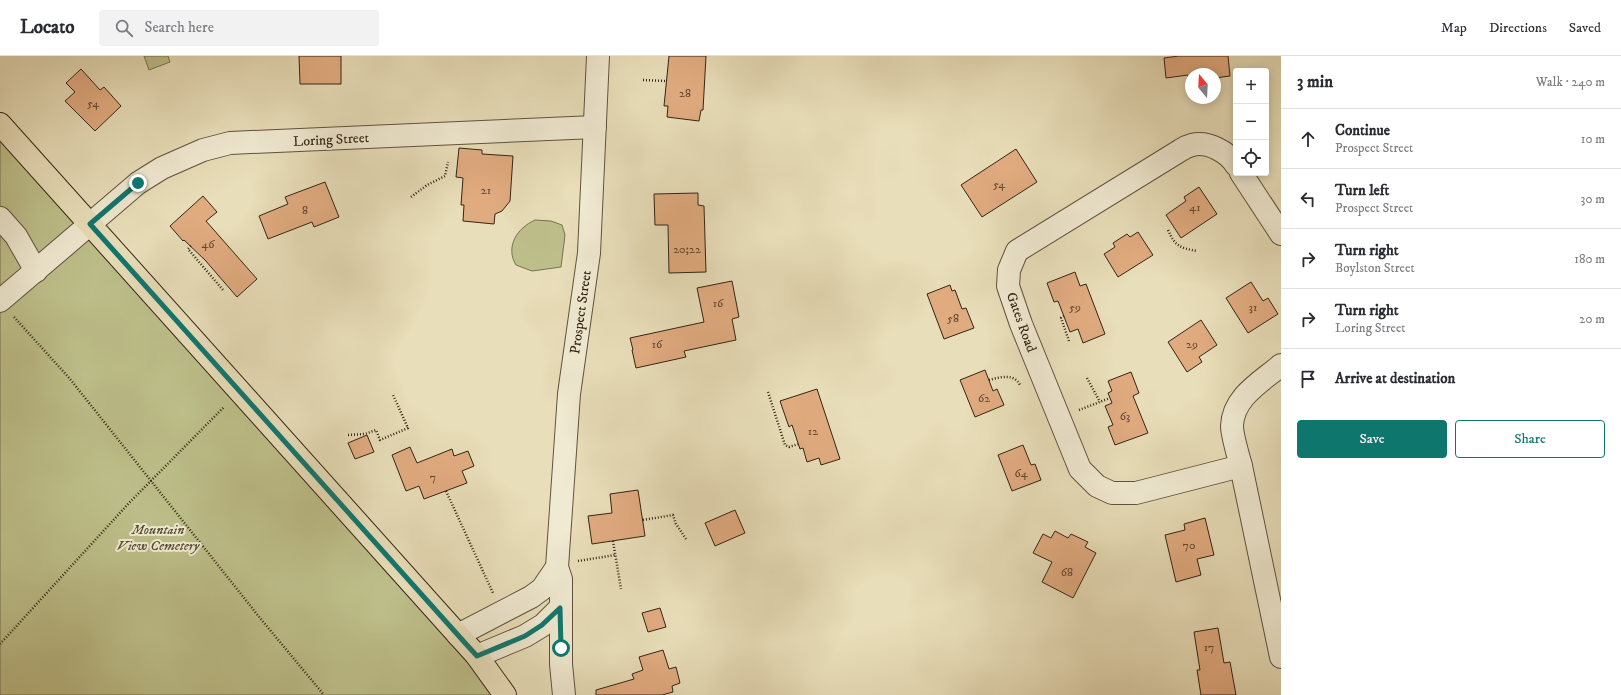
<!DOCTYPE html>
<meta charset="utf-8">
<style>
body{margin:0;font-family:"IM FELL DW Pica",serif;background:#f2f2f3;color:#2b2b33}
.controls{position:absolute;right:12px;top:12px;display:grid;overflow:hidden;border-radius:4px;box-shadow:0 2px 10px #0003}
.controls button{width:36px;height:36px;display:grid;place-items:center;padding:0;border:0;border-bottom:1px solid #e1e1e2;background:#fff;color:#2b2b33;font:20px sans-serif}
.compass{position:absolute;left:1185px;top:12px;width:36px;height:36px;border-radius:50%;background:#fff;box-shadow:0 2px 10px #0003;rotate:342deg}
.stop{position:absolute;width:12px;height:12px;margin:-9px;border:3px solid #0f766e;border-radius:50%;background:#fff}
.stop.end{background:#0f766e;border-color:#fff;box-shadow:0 1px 4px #0008}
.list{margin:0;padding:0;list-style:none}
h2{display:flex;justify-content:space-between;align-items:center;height:52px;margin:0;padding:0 16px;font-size:17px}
h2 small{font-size:13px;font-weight:400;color:#7c7c81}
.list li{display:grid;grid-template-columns:26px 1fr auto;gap:12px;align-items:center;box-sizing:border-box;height:60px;padding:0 16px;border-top:1px solid #e1e1e2}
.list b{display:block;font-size:15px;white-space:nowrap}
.list p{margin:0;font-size:13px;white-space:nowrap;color:#7c7c81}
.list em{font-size:13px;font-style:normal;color:#7c7c81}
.actions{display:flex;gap:8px;padding:12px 16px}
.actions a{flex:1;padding:9px 0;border:1px solid #0f766e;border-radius:4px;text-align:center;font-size:14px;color:#0f766e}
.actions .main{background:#0f766e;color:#fff}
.icon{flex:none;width:22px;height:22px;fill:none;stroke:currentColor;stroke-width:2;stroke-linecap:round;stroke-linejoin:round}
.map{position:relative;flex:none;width:1281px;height:639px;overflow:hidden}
header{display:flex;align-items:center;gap:24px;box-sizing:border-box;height:56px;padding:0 20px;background:#fff;border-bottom:1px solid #e1e1e2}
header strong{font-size:19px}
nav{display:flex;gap:22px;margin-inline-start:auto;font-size:14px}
.search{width:280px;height:36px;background:#f2f2f3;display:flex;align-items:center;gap:10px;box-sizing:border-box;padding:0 14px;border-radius:4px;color:#7c7c81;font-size:15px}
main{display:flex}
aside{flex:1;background:#fff}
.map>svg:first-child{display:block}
.green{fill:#bdbf8a;stroke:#787250}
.building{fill:#e1ab80;stroke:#332415}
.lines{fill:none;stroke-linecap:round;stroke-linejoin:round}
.minor-casing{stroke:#60523e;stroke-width:24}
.major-casing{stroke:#332415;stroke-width:24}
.path{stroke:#332415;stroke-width:2.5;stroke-dasharray:1 2;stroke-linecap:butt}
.minor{stroke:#f0ead2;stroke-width:22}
.major{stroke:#e8deb9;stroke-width:22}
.route{stroke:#0f766e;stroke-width:5}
.labels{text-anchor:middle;stroke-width:4;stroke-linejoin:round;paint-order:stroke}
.number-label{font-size:12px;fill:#5e4630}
.street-label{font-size:14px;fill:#332415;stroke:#f0ead2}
.park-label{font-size:14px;font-style:italic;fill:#564b32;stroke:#f0ead2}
</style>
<header>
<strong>Locato</strong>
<div class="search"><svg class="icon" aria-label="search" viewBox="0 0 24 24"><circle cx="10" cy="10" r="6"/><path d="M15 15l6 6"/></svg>Search here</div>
<nav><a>Map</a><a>Directions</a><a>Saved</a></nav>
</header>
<main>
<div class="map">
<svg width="1281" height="639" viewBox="0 0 1281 639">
<rect width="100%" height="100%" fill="#e8deb9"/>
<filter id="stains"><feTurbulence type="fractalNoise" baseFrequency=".005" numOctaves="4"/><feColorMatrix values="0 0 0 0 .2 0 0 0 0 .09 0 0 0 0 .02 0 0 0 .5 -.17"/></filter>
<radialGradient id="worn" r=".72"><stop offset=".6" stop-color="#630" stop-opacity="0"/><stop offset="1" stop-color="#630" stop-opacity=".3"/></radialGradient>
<g class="green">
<path d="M 144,0 L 168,0 L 170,6 L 149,14 Z"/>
<path d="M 0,68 L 500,632 L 490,639 L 0,639 Z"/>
<path d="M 535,164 L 551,165 L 562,169 L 565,179 L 561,211 L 532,215 L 516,209 C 505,191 517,172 535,164 Z"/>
</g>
<g class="building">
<path d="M 299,0 L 341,0 L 341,28 L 300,28 Z"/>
<path d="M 669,0 L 706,0 L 703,54 L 701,54 L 699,65 L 667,61 L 668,50 L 664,50 Z"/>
<path d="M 1179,0 L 1228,0 L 1230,20 L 1215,22 L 1215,18 L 1191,18 L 1191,25 L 1189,26 L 1188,19 L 1166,22 L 1164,2 Z"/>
<path d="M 81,13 L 100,34 L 104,31 L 121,50 L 95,75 L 65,45 L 75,36 L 66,27 Z"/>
<path d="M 459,92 L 482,94 L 482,98 L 513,100 L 510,145 L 502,155 L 495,158 L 494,168 L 463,165 L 464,149 L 461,149 L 463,122 L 456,121 Z"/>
<path d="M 1016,93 L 1037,126 L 982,161 L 961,129 Z"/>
<path d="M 325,126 L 339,161 L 314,171 L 312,166 L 268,183 L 259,160 L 288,148 L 285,141 Z"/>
<path d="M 1199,131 L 1217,158 L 1181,182 L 1166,159 L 1186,145 L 1184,141 Z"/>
<path d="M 698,137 L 698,149 L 704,150 L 706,216 L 669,217 L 668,169 L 655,169 L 654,138 Z"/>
<path d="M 203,140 L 217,156 L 206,165 L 257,223 L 237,241 L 205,204 L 184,184 L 183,185 L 170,170 Z"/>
<path d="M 1138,176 L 1153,199 L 1118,221 L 1104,198 L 1115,191 L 1113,187 L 1127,178 L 1130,181 Z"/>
<path d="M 1075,216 L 1080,230 L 1086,228 L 1105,278 L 1083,287 L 1078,273 L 1070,276 L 1058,245 L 1054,246 L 1047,227 Z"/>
<path d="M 732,225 L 739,261 L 732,263 L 736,284 L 684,295 L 686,301 L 636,312 L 632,294 L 633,294 L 630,282 L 704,266 L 697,232 Z"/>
<path d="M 1251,226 L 1263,245 L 1268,242 L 1278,258 L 1248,277 L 1226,242 Z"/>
<path d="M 950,229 L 952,235 L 955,234 L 962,253 L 966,252 L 974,272 L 944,283 L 927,238 Z"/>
<path d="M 1201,264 L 1217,289 L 1199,301 L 1202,306 L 1187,316 L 1168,286 Z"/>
<path d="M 985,314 L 993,335 L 997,333 L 1004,349 L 975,361 L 960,324 Z"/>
<path d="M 1131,316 L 1139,337 L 1133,340 L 1148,377 L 1115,389 L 1108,371 L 1113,369 L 1105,350 L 1112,347 L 1108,337 L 1112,335 L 1108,325 Z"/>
<path d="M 817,333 L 840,403 L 821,409 L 819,402 L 807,406 L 803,392 L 800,393 L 792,369 L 789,371 L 780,345 Z"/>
<path d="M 367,379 L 374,396 L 355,403 L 348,387 Z"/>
<path d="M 1023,389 L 1031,409 L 1035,408 L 1041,424 L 1012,435 L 998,399 Z"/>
<path d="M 410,391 L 417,407 L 452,393 L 454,400 L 468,395 L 474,410 L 462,415 L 467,427 L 424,443 L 419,430 L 406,435 L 392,399 Z"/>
<path d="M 638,434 L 645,480 L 592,488 L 588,460 L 612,457 L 610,438 Z"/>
<path d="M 735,454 L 745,477 L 715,490 L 705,467 Z"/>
<path d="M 1205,462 L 1214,499 L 1197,503 L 1201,519 L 1176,526 L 1165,479 L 1185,474 L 1184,468 Z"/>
<path d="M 1055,475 L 1068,482 L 1071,478 L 1088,486 L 1085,491 L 1096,497 L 1073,542 L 1042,526 L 1052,506 L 1033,497 L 1043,478 L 1051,482 Z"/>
<path d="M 660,552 L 666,571 L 648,576 L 642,557 Z"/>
<path d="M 1218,572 L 1224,607 L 1230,606 L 1236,639 L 1201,639 L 1197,614 L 1200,614 L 1194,576 Z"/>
<path d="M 663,594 L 669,613 L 676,611 L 680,627 L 672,630 L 673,636 L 662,639 L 596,639 L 596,634 L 634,623 L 632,618 L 643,614 L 639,601 Z"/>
</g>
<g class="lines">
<defs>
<g id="minor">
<path d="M 1236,109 C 1228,96 1208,85 1192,89 C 1188,90 1184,92 1181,94 L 1017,195 L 1009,214 L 1008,230 L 1021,268 L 1080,413 L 1097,430 L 1112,437 L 1136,437 L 1241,410 C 1238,399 1232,379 1232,370 C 1233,341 1261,326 1281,309"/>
<path d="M 1241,117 L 1281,178"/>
<path d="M 0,162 L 16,180 L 36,215"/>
<path d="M 0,245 L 138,127 L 162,112 L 203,94 L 230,87 L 595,71"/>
<path d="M 1241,410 L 1281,601"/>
<path d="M 458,579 L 531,541 L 542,533 L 557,511"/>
<path d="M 477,600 L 525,580 L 543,569 L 560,552"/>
<path d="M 564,639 L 561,608 L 561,523 L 557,511 L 569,338 L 589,197 L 598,0"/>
</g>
<path id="major" d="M 0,68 L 477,600 L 505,639"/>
</defs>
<use href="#minor" class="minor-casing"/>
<use href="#major" class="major-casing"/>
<g class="path">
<path d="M 643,24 L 667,25"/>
<path d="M 411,141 L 427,129 L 445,120 L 448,106"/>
<path d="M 1168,174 C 1175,190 1180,192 1197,195"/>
<path d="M 191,190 L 188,193 L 223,234"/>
<path d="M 1064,260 L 1061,262 L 1069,285"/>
<path d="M 14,261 L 70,323 L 260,562 L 324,639"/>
<path d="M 1087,322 L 1100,346"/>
<path d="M 989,324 C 1000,321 1014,317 1020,329"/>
<path d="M 768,336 L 785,389 L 789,391 L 798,388"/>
<path d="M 1079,354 L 1110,342"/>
<path d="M 348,379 L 365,378 L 376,374 L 380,384 L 408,372 L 393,339"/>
<path d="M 446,435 L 493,537"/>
<path d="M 643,464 L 673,459 L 676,468 L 686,483"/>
<path d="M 613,485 L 621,533"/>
<path d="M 578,505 L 615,499"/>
<path d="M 0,588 L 129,447 L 224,351"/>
</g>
<use href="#minor" class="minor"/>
<use href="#major" class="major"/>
</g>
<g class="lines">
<path class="route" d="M 138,127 L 90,168 L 466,588 L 477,600 L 525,580 L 542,569 L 560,552 L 561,592"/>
</g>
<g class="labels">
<g class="number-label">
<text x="685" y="41">28</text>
<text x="93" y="51">54</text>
<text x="999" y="132">54</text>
<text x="486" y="138">21</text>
<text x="1195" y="155">41</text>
<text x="305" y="158">8</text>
<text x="208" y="192">46</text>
<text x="687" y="197">20;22</text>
<text x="718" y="251">16</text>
<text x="1075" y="255">59</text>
<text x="1253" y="255">31</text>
<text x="953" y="266">58</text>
<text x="657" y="292">16</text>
<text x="1192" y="292">29</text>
<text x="984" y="346">62</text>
<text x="1125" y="364">63</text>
<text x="813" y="379">12</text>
<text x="1021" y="421">64</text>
<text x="433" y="425">7</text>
<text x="1189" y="493">70</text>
<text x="1067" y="520">68</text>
<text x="1209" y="595">17</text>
</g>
<g class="street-label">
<text transform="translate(331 83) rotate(-3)" y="5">Loring Street</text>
<text transform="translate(580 256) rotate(-82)" y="5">Prospect Street</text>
<text transform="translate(1022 266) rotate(70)" y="5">Gates Road</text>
</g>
<g class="park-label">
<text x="158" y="478">Mountain<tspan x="158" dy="16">View Cemetery</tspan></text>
</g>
</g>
<rect width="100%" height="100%" filter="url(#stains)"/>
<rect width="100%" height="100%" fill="url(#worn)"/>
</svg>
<div class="controls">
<button>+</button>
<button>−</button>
<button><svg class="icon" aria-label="locate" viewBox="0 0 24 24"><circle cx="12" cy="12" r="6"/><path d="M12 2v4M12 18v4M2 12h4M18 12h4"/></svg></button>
</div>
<svg class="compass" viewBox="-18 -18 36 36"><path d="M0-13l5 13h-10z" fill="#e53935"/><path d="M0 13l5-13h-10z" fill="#7c7c81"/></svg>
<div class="stop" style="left:561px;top:592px"></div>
<div class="stop end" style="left:138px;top:127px"></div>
</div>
<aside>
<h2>3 min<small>Walk · 240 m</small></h2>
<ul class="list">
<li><svg class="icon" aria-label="ahead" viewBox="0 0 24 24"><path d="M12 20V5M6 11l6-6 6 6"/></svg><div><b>Continue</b><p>Prospect Street</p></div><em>10 m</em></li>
<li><svg class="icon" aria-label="left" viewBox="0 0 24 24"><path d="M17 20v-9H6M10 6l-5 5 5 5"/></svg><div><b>Turn left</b><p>Prospect Street</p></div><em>30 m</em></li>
<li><svg class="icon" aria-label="right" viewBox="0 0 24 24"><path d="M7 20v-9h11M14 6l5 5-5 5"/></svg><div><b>Turn right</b><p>Boylston Street</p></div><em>180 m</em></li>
<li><svg class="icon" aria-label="right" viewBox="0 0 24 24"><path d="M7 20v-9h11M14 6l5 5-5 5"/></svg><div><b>Turn right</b><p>Loring Street</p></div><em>20 m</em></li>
<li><svg class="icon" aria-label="arrive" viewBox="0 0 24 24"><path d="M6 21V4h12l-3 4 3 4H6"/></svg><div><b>Arrive at destination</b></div></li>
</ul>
<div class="actions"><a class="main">Save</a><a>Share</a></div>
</aside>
</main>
